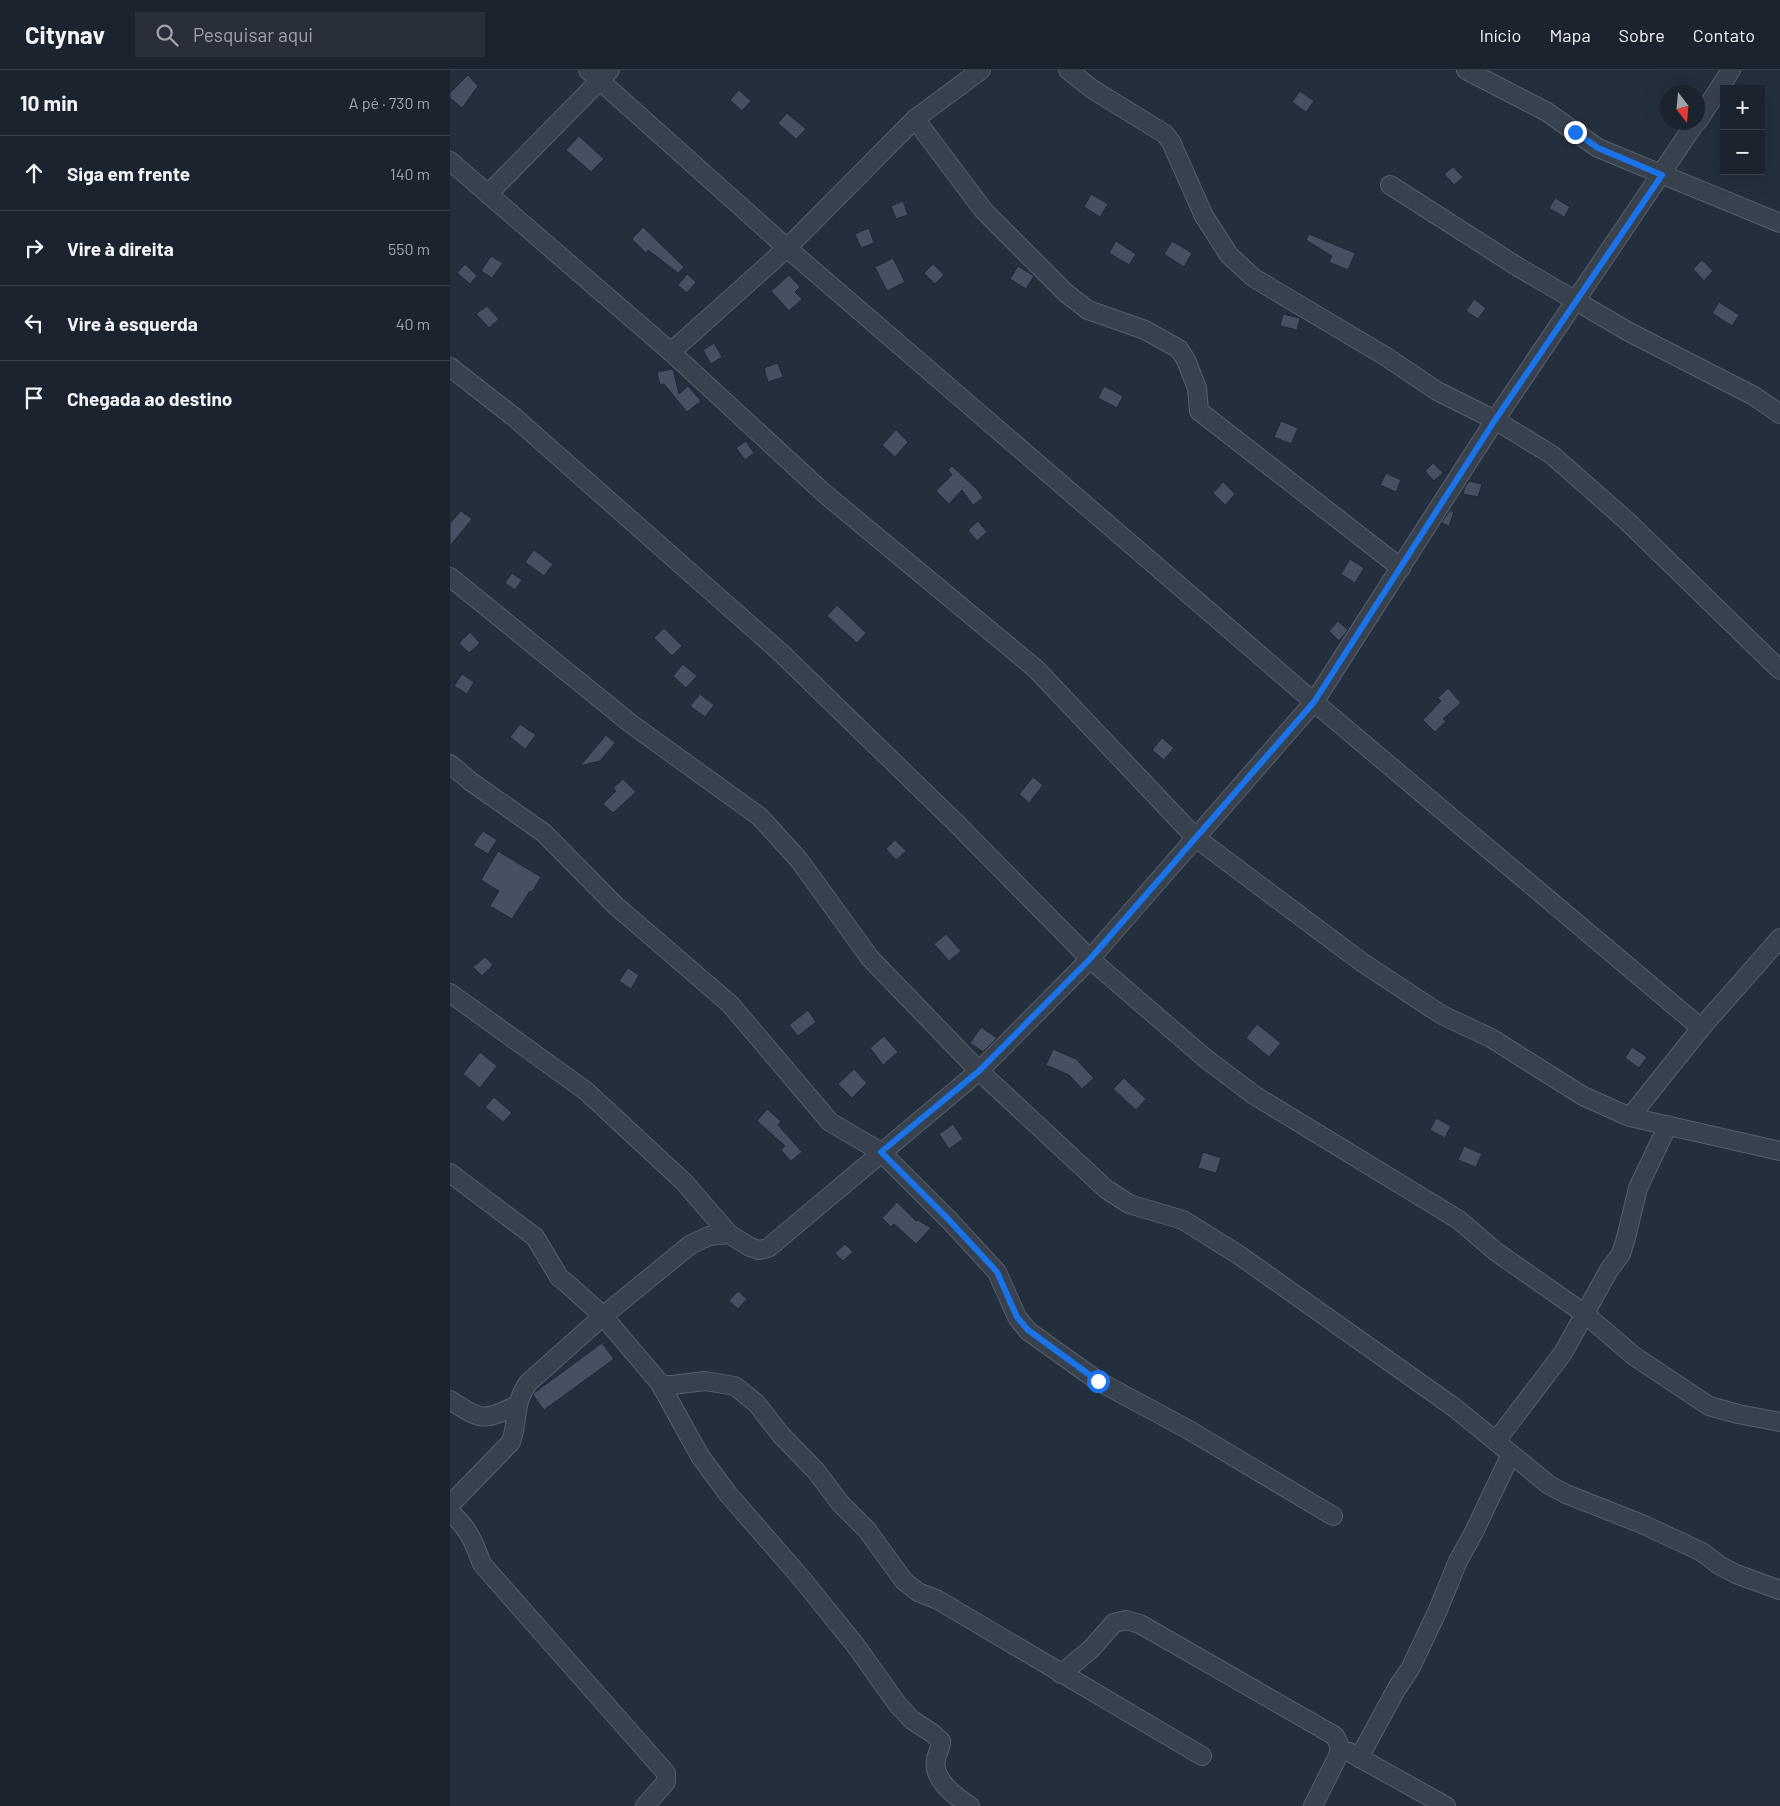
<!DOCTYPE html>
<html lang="pt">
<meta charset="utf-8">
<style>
body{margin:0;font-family:Barlow,sans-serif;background:#282f3a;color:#f1f3f6}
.controls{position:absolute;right:15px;top:15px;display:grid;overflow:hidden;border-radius:0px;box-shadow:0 5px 20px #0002}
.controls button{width:45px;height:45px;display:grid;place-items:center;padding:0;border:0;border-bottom:1px solid #39404a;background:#1b232e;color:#f1f3f6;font:25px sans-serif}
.compass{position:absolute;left:1210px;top:15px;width:45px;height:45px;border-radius:50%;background:#1b232e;box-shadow:0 5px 20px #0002;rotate:164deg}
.stop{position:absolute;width:15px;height:15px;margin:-11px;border:4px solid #1a73e8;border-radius:50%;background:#fff}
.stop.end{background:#1a73e8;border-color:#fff;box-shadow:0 1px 5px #0008}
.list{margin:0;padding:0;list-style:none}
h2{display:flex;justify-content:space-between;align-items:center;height:65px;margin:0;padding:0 20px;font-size:21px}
h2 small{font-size:16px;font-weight:400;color:#a0a4aa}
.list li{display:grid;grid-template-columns:32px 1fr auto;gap:15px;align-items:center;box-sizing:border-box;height:75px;padding:0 20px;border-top:1px solid #39404a}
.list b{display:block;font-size:19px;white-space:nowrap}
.list em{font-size:16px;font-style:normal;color:#a0a4aa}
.icon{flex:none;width:28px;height:28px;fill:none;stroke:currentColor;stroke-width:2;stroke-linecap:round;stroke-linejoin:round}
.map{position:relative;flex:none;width:1330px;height:1736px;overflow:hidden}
header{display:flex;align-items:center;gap:30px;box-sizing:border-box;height:70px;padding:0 25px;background:#1b232e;border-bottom:1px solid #39404a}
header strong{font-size:24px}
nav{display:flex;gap:28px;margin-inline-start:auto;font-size:18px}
.search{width:350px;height:45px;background:#282f3a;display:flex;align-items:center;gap:12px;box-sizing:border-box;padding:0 18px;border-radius:0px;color:#a0a4aa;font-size:19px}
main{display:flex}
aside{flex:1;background:#1b232e}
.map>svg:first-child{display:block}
.building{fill:#455162;stroke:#1f2835}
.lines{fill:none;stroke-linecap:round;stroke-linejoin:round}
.minor-casing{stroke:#565f6c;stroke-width:20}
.minor{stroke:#38414e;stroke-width:18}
.route{stroke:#1a73e8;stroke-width:6}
</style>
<header>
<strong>Citynav</strong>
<div class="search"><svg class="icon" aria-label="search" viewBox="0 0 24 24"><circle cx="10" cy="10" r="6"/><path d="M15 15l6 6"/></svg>Pesquisar aqui</div>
<nav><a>Início</a><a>Mapa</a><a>Sobre</a><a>Contato</a></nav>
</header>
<main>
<aside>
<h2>10 min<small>A pé · 730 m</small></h2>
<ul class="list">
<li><svg class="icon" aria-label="ahead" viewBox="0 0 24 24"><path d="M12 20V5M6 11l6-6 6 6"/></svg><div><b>Siga em frente</b></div><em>140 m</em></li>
<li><svg class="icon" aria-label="right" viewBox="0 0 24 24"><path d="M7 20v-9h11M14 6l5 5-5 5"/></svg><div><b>Vire à direita</b></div><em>550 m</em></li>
<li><svg class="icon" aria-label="left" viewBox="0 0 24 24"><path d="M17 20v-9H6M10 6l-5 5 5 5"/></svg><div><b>Vire à esquerda</b></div><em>40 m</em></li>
<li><svg class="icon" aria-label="arrive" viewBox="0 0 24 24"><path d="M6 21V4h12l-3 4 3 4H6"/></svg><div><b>Chegada ao destino</b></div></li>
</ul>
</aside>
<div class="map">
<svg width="1330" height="1736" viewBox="0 0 1330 1736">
<rect width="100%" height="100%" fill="#242f3e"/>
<g class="building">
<path d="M 18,5 L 28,16 L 12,38 L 0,28 L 0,23 Z"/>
<path d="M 289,20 L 301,31 L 292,41 L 280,30 Z"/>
<path d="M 850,21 L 864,31 L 856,42 L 842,32 Z"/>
<path d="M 337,43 L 356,59 L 346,69 L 328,53 Z"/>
<path d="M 129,66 L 154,89 L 141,102 L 116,80 Z"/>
<path d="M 1003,97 L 1013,107 L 1004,115 L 994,104 Z"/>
<path d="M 641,124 L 658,134 L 650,147 L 634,137 Z"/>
<path d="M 1105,128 L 1120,137 L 1114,147 L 1099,138 Z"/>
<path d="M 453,131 L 458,145 L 446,149 L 441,136 Z"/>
<path d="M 193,157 L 234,197 L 228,203 L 198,180 L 196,183 L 182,169 Z"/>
<path d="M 419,158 L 424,173 L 411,178 L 405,164 Z"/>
<path d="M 859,164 L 905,183 L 898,200 L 879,192 L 882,186 L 856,170 Z"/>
<path d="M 666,171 L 686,184 L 679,195 L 659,183 Z"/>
<path d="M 722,171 L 742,183 L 734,197 L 714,184 Z"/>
<path d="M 41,186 L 53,193 L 42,208 L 31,201 Z"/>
<path d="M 443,188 L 455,212 L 437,221 L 425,197 Z"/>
<path d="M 1252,190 L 1263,201 L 1254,211 L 1243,199 Z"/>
<path d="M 15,194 L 27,206 L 20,214 L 7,203 Z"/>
<path d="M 483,194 L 494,205 L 485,214 L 474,203 Z"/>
<path d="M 568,196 L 584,206 L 576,219 L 560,209 Z"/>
<path d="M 237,204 L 246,212 L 237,223 L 228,215 Z"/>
<path d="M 339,205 L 350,217 L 345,222 L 352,229 L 339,241 L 321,221 Z"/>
<path d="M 1024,229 L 1036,238 L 1028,249 L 1016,241 Z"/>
<path d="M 1269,232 L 1289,245 L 1282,256 L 1262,243 Z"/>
<path d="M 37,236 L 49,249 L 39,258 L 26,244 Z"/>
<path d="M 833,244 L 850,248 L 847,260 L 830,256 Z"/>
<path d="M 264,273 L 272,287 L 261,294 L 253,280 Z"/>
<path d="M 328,293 L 333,307 L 318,312 L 314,298 Z"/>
<path d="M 223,299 L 229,324 L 238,316 L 251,331 L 237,342 L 214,314 L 210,315 L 207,302 Z"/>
<path d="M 654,316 L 673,326 L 667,338 L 648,328 Z"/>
<path d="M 831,351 L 848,358 L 841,374 L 824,367 Z"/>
<path d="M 446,360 L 458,372 L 445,387 L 432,375 Z"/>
<path d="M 296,371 L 304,383 L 295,390 L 286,378 Z"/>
<path d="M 983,393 L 993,403 L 984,411 L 975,401 Z"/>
<path d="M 502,396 L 527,419 L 533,428 L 523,435 L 512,420 L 499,434 L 486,421 L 502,405 L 498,400 Z"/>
<path d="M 936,403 L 951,410 L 946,422 L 930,415 Z"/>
<path d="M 1019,411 L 1032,414 L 1028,427 L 1013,424 L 1015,417 Z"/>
<path d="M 773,412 L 785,424 L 775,435 L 763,423 Z"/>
<path d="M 1000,440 L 1004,442 L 999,456 L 991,453 Z"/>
<path d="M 11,441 L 22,449 L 0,476 L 0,453 Z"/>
<path d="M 528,451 L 537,462 L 527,471 L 518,460 Z"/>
<path d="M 84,480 L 103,494 L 94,506 L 75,492 Z"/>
<path d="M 900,489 L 914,498 L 905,513 L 891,504 Z"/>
<path d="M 62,503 L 72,510 L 65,520 L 55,513 Z"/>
<path d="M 387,535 L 416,563 L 407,573 L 377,546 Z"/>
<path d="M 888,551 L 898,560 L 889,571 L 879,561 Z"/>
<path d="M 214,558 L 232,576 L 222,586 L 204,568 Z"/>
<path d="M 20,562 L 30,573 L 19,583 L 9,573 Z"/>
<path d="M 233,594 L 247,606 L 236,618 L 223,606 Z"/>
<path d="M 12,604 L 24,612 L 17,624 L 4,616 Z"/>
<path d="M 998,618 L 1011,633 L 993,649 L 996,651 L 985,662 L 973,650 L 991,631 L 988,628 Z"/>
<path d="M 250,624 L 264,635 L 255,647 L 240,636 Z"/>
<path d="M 70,654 L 86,665 L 75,679 L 60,667 Z"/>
<path d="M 156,665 L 165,673 L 150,691 L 130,696 Z"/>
<path d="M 712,668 L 724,678 L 714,690 L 702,680 Z"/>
<path d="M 583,707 L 593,715 L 579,733 L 569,724 Z"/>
<path d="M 173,709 L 186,722 L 163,743 L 153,734 L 166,721 L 163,718 Z"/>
<path d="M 33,761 L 47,770 L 38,784 L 23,775 Z"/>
<path d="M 445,770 L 456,781 L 446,790 L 436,779 Z"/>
<path d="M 48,781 L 91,807 L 82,822 L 80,821 L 62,849 L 40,836 L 49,821 L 31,810 Z"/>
<path d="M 496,864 L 511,881 L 499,891 L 484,874 Z"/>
<path d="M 35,887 L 43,895 L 32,906 L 23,897 Z"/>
<path d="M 178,898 L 189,905 L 181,919 L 169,911 Z"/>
<path d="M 358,940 L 366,952 L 348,966 L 339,955 Z"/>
<path d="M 807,954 L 831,973 L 819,987 L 796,968 Z"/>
<path d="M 531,957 L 547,968 L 533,982 L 520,973 Z"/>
<path d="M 434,966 L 448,982 L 433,995 L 420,978 Z"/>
<path d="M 1182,977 L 1197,987 L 1189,998 L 1175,988 Z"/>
<path d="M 603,979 L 626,989 L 644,1008 L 632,1019 L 619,1005 L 596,995 Z"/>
<path d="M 30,982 L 47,996 L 30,1018 L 13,1004 Z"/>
<path d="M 404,999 L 417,1013 L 402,1028 L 388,1014 Z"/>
<path d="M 674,1008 L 696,1029 L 686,1040 L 663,1019 Z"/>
<path d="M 44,1027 L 62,1043 L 53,1052 L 35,1037 Z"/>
<path d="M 317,1039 L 331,1051 L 328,1055 L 352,1082 L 341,1091 L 331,1080 L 335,1076 L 307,1051 Z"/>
<path d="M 986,1048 L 1001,1056 L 995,1068 L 980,1060 Z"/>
<path d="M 503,1054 L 513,1069 L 499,1079 L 489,1064 Z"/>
<path d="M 1014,1076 L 1032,1084 L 1026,1097 L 1008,1090 Z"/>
<path d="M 753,1082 L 771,1088 L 766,1103 L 748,1098 Z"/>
<path d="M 447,1132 L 466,1151 L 468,1150 L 481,1158 L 466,1174 L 444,1154 L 441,1157 L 432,1148 Z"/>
<path d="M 395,1174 L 403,1182 L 393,1191 L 385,1183 Z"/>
<path d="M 288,1221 L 297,1229 L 288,1239 L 279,1231 Z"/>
<path d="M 152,1273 L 164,1289 L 94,1340 L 83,1325 L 84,1323 Z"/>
</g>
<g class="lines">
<defs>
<g id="minor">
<path d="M 138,0 L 337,178 L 864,632 L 1251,958"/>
<path d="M 618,0 L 642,19 L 715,64 L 721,72 L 754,146 L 779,185 L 804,208 L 935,286 L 987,321 L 1045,350 L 1102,385 L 1177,451 L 1330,600"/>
<path d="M 1016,0 L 1097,42 L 1148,78 L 1330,153"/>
<path d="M 465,49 L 534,141 L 616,223 L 638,240 L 695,260 L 729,279 L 736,290 L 747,318 L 749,341 L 951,498"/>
<path d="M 1248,51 L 1281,0"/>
<path d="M 0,91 L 221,282 L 375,424 L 586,599 L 746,768 L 913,893 L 992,945 L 1041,968 L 1133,1026 L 1180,1047 L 1330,1081"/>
<path d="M 940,115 L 1068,197 L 1179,262 L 1304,326 L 1330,344"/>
<path d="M 38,124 L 160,0"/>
<path d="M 221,282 L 337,178 L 465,49 L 531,0"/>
<path d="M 0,297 L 64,347 L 329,581 L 505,752 L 640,889 L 755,988 L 804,1025 L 1009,1150 L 1045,1181 L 1135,1244 L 1184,1286 L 1259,1336 L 1288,1344 L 1330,1352"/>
<path d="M 0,507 L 180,653 L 310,747 L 349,790 L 420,888 L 529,1001 L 656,1119 L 679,1134 L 733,1150 L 789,1185 L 1005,1338 L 1099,1415 L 1116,1424 L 1192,1454 L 1252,1482 L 1269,1495 L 1286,1504 L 1330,1520"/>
<path d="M 0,694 L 20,711 L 94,763 L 165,835 L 280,934 L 380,1052 L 431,1082 L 499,1150 L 547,1202 L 567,1247 L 578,1261 L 648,1311 L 739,1360 L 883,1446"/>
<path d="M 0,923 L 136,1021 L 234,1112 L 279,1164 L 300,1177 L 309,1180 L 318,1178 L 529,1001 L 640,889 L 864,632 L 1045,350 L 1246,52"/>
<path d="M 1180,1047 L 1251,958 L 1330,868"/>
<path d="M 0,1103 L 85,1167 L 109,1207 L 121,1217 L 153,1246 L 209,1312 L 214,1315 L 222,1315 L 255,1311 L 285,1316 L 307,1334 L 331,1365 L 366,1401 L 390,1433 L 417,1460 L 454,1511 L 468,1522 L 488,1530 L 752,1686"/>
<path d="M 209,1312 L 250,1386 L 278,1424 L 352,1509 L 406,1576 L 448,1635 L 462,1650 L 482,1663 L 491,1671 C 491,1678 487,1683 486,1690 C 482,1709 506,1727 520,1736"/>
<path d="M 0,1330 C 31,1350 33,1352 67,1335"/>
<path d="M 1046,1371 L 1113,1283 L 1159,1200 L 1171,1184 L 1176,1168 L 1188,1118 L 1218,1055"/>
<path d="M 0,1435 L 61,1372 C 69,1348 63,1335 78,1313 L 153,1246 L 240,1175 L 259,1166 L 279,1164"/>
<path d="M 0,1442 C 19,1459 23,1470 32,1494 L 216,1703 L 216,1712 L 195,1736"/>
<path d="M 611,1604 L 641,1579 L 664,1553 L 676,1550 L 690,1554 L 885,1666 L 890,1677 L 888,1686 L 863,1736"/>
<path d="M 899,1682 L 996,1736"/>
<path d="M 909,1688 L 947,1618 L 960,1599 L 988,1540 L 1008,1491 L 1024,1462 L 1061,1384"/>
</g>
</defs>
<use href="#minor" class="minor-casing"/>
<use href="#minor" class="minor"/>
</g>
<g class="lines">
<path class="route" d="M 648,1311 L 578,1260 L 567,1247 L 547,1202 L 499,1150 L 431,1082 L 529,1001 L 640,889 L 864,632 L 1045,350 L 1212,105 L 1148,78 L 1125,62"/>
</g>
</svg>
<div class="controls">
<button>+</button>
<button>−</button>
</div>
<svg class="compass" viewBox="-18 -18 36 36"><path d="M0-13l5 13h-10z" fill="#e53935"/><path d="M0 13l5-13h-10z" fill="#a0a4aa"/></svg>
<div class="stop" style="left:648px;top:1311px"></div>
<div class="stop end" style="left:1125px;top:62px"></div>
</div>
</main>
